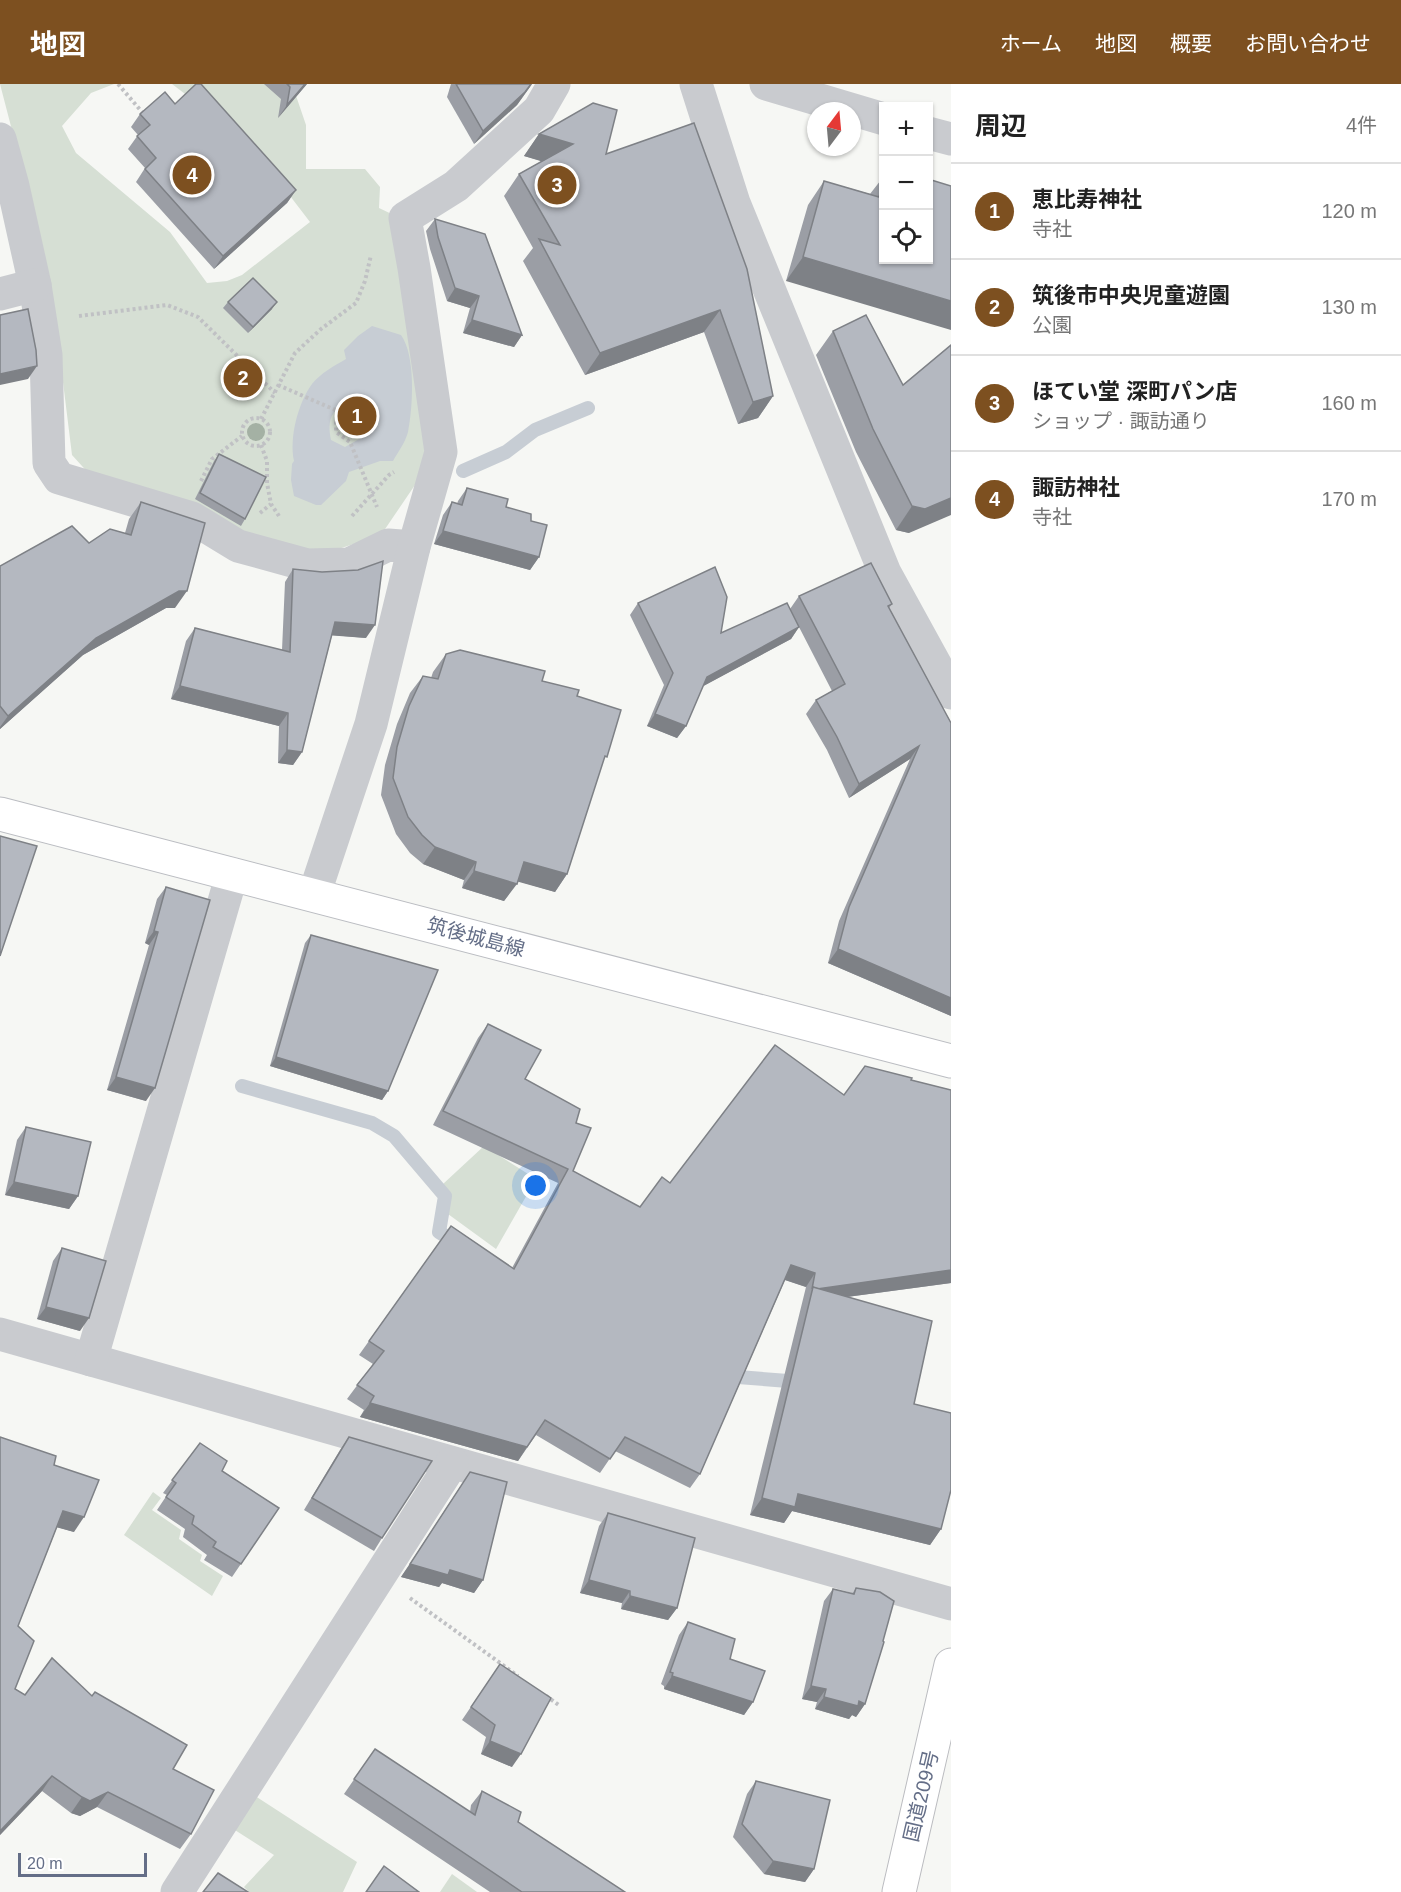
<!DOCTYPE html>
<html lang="ja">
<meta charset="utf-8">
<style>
body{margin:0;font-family:Helvetica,"Noto Sans JP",sans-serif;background:#f2f2f2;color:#222}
.controls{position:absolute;right:18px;top:18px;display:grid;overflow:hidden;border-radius:0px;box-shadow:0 2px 4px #0004}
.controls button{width:54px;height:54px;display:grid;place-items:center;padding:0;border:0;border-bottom:2px solid #e0e0e0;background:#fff;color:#222;font:30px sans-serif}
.compass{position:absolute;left:807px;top:18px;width:54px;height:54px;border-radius:50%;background:#fff;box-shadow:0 2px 4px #0004;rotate:16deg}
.scale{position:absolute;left:18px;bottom:15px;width:129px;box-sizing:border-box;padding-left:6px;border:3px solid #646e87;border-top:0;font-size:16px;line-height:21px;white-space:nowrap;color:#646e87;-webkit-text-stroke:4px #fff;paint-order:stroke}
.you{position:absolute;left:536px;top:1102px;width:21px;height:21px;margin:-15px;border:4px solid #fff;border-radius:50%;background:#1a73e8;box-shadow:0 0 0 9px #1a73e833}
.badge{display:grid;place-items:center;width:39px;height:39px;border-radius:50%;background:#7d5020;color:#fff;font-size:20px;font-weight:700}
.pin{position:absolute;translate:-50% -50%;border:3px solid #fff;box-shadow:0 2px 6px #0006}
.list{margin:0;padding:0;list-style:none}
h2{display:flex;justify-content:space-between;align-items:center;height:78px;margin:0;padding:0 24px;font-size:26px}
h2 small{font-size:20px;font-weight:400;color:#767676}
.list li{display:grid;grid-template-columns:39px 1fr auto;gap:18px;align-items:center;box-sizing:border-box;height:96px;padding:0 24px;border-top:2px solid #e0e0e0}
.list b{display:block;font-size:22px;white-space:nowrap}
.list p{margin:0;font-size:20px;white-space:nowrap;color:#767676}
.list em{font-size:20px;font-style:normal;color:#767676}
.icon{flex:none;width:33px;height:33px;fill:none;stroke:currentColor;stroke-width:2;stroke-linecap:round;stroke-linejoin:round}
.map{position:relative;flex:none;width:951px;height:1808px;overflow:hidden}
header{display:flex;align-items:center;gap:36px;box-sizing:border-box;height:84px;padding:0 30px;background:#7d5020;color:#fff}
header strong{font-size:28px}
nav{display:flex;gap:33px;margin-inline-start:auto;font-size:21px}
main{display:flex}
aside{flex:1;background:#fff}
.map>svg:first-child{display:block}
.green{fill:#d6dfd4}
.water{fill:#c7cdd4;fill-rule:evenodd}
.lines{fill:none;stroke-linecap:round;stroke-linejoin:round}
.stream{stroke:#c7cdd4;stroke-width:14}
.major-casing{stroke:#bbbdc2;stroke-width:35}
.highway-casing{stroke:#bbbcc0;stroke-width:35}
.path{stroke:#c0c1c4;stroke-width:4;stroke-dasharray:3 3;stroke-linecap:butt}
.minor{stroke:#c9cbcf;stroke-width:33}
.major{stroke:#fff;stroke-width:33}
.highway{stroke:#fff;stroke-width:33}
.tree{fill:#a4b1a4}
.wall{fill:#9b9ea5}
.shaded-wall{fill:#7e8186}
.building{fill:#b4b8c0;stroke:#7e8186;stroke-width:1.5}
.labels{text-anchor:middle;stroke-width:6;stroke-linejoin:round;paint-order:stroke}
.street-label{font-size:20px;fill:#646e87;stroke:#fff}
</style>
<header>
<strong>地図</strong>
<nav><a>ホーム</a><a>地図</a><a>概要</a><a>お問い合わせ</a></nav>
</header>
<main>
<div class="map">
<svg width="951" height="1808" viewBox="0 0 951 1808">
<rect width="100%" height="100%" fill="#f6f7f4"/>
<g class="green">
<path d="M 0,0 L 114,0 L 91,9 L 62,42 L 76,69 L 170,148 L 207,199 L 227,197 L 242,191 L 310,138 L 287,108 L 193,16 L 172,0 L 292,0 L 306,41 L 306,85 L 365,85 L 380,103 L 379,124 L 398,133 L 434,373 L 381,451 L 311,474 L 92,393 L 72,371 L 53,217 L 40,154 Z"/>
<path d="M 484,1062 L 536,1095 L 496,1165 L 448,1130 L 450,1109 L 443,1100 Z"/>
<path d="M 153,1408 L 161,1414 L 152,1426 L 181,1446 L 179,1455 L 202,1471 L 200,1477 L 223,1492 L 212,1512 L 124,1451 Z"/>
<path d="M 252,1710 L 357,1778 L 343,1808 L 249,1808 L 244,1803 L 274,1771 L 227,1741 Z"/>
<path d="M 452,1790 L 477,1808 L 440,1808 Z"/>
</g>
<path class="water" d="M 372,242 L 401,251 C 416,272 413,323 408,348 C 405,359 398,368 393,377 L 380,377 L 349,388 L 346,397 L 321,421 L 316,421 L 294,412 L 291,396 L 292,380 L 294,377 C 289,354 298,319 312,300 C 321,289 334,282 346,275 L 344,266 L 358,252 ZM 351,316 L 358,316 L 367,324 L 371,345 L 361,354 L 345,363 L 331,356 C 327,335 331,326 351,316 Z"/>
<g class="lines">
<g class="stream">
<path d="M 463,387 L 506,368 L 535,346 L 588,324"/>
<path d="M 242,1002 L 372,1039 L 394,1052 L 445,1112 L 439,1148 L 460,1161"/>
<path d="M 725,1289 L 738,1293 L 801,1298"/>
</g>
<defs>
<path id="major" d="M 0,730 L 951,977"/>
<path id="highway" d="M 899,1808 L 951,1581"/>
</defs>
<use href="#major" class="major-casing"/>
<use href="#highway" class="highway-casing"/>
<g class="path">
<path d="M 118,0 L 142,28"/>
<path d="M 79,232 L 167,221 L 198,233 L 275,309"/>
<path d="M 278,301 L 340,328 L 336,336 L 336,348 L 350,358 L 377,423"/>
<circle cx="256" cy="348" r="14"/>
<path d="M 261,335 L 295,269 L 321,245 L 356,219 L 365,197 L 371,171"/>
<path d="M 261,361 L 267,377 L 267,399 L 271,420 L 279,432"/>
<path d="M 201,397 L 212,375 L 242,352"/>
<path d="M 260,429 L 271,420"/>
<path d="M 352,432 L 389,391 L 394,388"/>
<path d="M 410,1514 L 518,1592"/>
<path d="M 546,1612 L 560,1622"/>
</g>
<g class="minor">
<path d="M 696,0 L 734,119 L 885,489 L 951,609"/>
<path d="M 766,0 L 884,35"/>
<path d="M 928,49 L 951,55"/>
<path d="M 0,55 L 13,102 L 35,201 L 46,271 L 49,379 L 59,394 L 192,434 L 238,462 L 307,481 L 349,480 L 388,461 L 414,463"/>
<path d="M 0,210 L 35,201"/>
<path d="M 314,811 L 371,640 L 414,463 L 441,368 L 414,184 L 405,134 L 456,102 L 539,26 L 554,0"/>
<path d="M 0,1250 L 951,1520"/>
<path d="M 91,1276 L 232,790"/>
<path d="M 177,1808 L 452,1379"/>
</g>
<use href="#major" class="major"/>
<use href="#highway" class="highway"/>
</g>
<circle class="tree" cx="256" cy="348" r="9"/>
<g class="wall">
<path d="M 264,0 L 307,0 L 278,34 L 281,15 Z"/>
<path d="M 451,0 L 532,0 L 517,21 L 474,60 L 447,13 Z"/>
<path d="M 175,20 L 296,106 L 287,119 L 214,185 L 136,98 L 145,84 L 128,65 L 138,51 L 131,43 L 140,30 Z"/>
<path d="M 694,39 L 773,312 L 758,334 L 738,340 L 704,248 L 585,291 L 523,177 L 533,164 L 504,112 L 519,90 L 542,77 L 524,72 L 539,50 L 606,70 Z"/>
<path d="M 884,92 L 884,176 L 786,197 L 808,121 L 824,97 L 870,110 Z"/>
<path d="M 435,135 L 522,251 L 514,263 L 463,249 L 470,224 L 447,217 L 430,165 L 426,147 Z"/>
<path d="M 228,218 L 272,225 L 248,249 L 223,224 Z"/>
<path d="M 833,247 L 903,301 L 951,261 L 909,449 L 896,446 L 856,368 L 816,271 Z"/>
<path d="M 219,370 L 245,435 L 241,442 L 195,415 L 214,377 Z"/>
<path d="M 467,404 L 506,423 L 531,437 L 539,473 L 530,486 L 434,460 L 443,431 L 452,418 L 457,420 L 458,417 Z"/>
<path d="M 141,418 L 175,524 L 166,524 L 83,571 L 0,645 L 0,482 L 125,449 L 129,435 Z"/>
<path d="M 293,485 L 366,554 L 332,551 L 302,668 L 293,681 L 278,679 L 279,642 L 171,615 L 186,557 L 195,544 L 282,566 L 285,498 Z"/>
<path d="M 799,512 L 892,520 L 889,524 L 951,639 L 951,932 L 828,879 L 839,837 L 910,675 L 849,714 L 827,666 L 806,630 L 816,616 L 832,607 L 799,543 L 791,555 L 703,602 L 686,642 L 677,654 L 647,642 L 664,601 L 630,531 L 638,519 L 721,549 L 790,525 Z"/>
<path d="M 446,570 L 542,597 L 577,612 L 602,681 L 567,790 L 555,808 L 518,797 L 504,817 L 462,804 L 464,796 L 423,780 L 410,769 L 396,750 L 381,711 L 385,681 L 397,640 L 410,609 L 423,592 L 431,594 L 433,588 Z"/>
<path d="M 166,803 L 146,1017 L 107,1006 L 149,861 L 145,859 L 157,815 Z"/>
<path d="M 311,851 L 388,1007 L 382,1016 L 270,982 L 305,859 Z"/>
<path d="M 488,940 L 525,995 L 576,1039 L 573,1087 L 640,1123 L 670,1099 L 844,1011 L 911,996 L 951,1006 L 951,1199 L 847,1213 L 914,1320 L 941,1445 L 930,1461 L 792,1427 L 784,1439 L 750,1431 L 806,1203 L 785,1196 L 700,1390 L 690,1404 L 615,1367 L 600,1389 L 536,1351 L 518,1377 L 360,1333 L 364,1326 L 347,1315 L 373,1280 L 359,1271 L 451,1142 L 512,1184 L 558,1099 L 433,1041 L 478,954 Z"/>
<path d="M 26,1043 L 78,1112 L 69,1125 L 5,1111 L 17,1056 Z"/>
<path d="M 62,1164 L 80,1247 L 37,1235 L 53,1177 Z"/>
<path d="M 0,1353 L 54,1381 L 74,1448 L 57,1443 L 18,1542 L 15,1605 L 25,1611 L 92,1612 L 173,1685 L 191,1750 L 180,1765 L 97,1723 L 80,1732 L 71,1729 L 42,1707 L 0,1751 Z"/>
<path d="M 349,1353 L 382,1454 L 374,1467 L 304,1426 L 340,1366 Z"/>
<path d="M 200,1359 L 222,1387 L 279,1424 L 232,1493 L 204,1476 L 207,1471 L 183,1453 L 185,1445 L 157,1426 L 167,1411 L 163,1409 Z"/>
<path d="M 470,1388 L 483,1496 L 474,1509 L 442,1499 L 439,1503 L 401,1493 Z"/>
<path d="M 608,1429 L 677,1524 L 668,1536 L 621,1525 L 622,1519 L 580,1509 L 599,1442 Z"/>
<path d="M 856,1504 L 865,1620 L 856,1633 L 852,1631 L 849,1635 L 815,1625 L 817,1618 L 802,1615 L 824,1517 L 833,1505 L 852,1510 Z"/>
<path d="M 688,1538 L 730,1575 L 753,1618 L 744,1631 L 664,1605 L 664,1602 L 661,1600 L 679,1551 Z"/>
<path d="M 500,1580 L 512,1683 L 481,1670 L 486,1653 L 462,1636 Z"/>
<path d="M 375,1665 L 470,1728 L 471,1721 L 482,1707 L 518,1738 L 625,1808 L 490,1808 L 344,1710 Z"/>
<path d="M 756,1697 L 814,1785 L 805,1798 L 764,1790 L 733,1753 L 747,1710 Z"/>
</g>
<g class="shaded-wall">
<path d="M 305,0 L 307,0 L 278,34 L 287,21 Z"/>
<path d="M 532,0 L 517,21 L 474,60 L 483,47 Z"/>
<path d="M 539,50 L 573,60 L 557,82 L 524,72 Z"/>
<path d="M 296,106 L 287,119 L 214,185 L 223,172 Z"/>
<path d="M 803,173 L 951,217 L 951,246 L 786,197 Z"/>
<path d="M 455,204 L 479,212 L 470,224 L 447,217 Z"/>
<path d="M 277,218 L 272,225 L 248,249 L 253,243 Z"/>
<path d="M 720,226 L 704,248 L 585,291 L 600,269 Z"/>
<path d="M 472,236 L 522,251 L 514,263 L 463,249 Z"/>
<path d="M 37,282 L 28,295 L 0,301 L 0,290 Z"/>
<path d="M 773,312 L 758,334 L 738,340 L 753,318 Z"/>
<path d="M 951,414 L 951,431 L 909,449 L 896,446 L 912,422 Z"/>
<path d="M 443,447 L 539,473 L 530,486 L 434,460 Z"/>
<path d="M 179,507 L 187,507 L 175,524 L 166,524 L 83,571 L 0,645 L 0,643 L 8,632 L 96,554 Z"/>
<path d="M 335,538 L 375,541 L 366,554 L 326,551 Z"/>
<path d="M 799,543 L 791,555 L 698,605 L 707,593 Z"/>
<path d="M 180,602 L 288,629 L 279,642 L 171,615 Z"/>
<path d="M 655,630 L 686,642 L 677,654 L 647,642 Z"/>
<path d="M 919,662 L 910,675 L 849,714 L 859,700 Z"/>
<path d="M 287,666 L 302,668 L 293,681 L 278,679 Z"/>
<path d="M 435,763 L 476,778 L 464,796 L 423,780 Z"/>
<path d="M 524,778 L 567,790 L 555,808 L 512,796 Z"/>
<path d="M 474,787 L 517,800 L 504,817 L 462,804 Z"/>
<path d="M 154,847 L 158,848 L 149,861 L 145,859 Z"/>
<path d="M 838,865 L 951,914 L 951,932 L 828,879 Z"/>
<path d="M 276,973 L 388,1007 L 382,1016 L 270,982 Z"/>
<path d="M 116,993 L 155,1004 L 146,1017 L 107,1006 Z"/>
<path d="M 14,1098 L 78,1112 L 69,1125 L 5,1111 Z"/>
<path d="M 791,1181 L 815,1189 L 806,1203 L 782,1195 Z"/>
<path d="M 951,1186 L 951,1199 L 809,1218 L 813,1205 Z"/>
<path d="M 46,1223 L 89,1234 L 80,1247 L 37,1235 Z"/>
<path d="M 370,1319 L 527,1363 L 518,1377 L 360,1333 Z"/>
<path d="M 798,1410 L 941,1445 L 930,1461 L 792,1427 L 784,1439 L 750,1431 L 762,1414 Z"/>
<path d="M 63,1427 L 84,1433 L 74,1448 L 52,1442 Z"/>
<path d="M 410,1480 L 450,1486 L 483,1496 L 474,1509 L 442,1499 L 439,1503 L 401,1493 Z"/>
<path d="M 589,1496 L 630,1507 L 622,1519 L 580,1509 Z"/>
<path d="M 630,1512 L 677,1524 L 668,1536 L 621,1525 Z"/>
<path d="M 672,1592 L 753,1618 L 744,1631 L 664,1605 Z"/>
<path d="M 811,1602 L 826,1605 L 817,1618 L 802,1615 Z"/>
<path d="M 824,1613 L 859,1617 L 865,1620 L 856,1633 L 852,1631 L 849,1635 L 815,1625 Z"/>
<path d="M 490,1657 L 521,1670 L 512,1683 L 481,1670 Z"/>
<path d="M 52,1692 L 42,1707 L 0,1751 L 0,1747 Z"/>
<path d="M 108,1708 L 97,1723 L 80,1732 L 71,1729 L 82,1713 Z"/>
<path d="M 773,1777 L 814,1785 L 805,1798 L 764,1790 Z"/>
</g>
<g class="building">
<path d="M 196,0 L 201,0 L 296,106 L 223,172 L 145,85 L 156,74 L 137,52 L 150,41 L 140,30 L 165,8 L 175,20 Z"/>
<path d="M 287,0 L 305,0 L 287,21 L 290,3 Z"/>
<path d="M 456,0 L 531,0 L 525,8 L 483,47 Z"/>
<path d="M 593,19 L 617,26 L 606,70 L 694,39 L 747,185 L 773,312 L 753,318 L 720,226 L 600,269 L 539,155 L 560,161 L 519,90 L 573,60 L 539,50 Z"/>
<path d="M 928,95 L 951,102 L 951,217 L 803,173 L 824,97 L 879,113 L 884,97 L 884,176 L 928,176 Z"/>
<path d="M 435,135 L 485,150 L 522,251 L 472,236 L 479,212 L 455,204 L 438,153 Z"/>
<path d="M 253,194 L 277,218 L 253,243 L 228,218 Z"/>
<path d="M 28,225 L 36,266 L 37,282 L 0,290 L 0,231 Z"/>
<path d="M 866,231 L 903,301 L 951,261 L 951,414 L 925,425 L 912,422 L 873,345 L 833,247 Z"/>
<path d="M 219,370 L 266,393 L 245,435 L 200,409 Z"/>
<path d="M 467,404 L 508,415 L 506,423 L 531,430 L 531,437 L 547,441 L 539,473 L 443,447 L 452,418 L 462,421 Z"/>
<path d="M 141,418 L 205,439 L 187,507 L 179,507 L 96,554 L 8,632 L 0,622 L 0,482 L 72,442 L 89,459 L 110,445 L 131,451 Z"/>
<path d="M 383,477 L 375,541 L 335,538 L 302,668 L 287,666 L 288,629 L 180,602 L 195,544 L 290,568 L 293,485 L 322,488 L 358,486 Z"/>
<path d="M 871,479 L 892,520 L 888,522 L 951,639 L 951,914 L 838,865 L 849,823 L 919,662 L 859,700 L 837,653 L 816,616 L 845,600 L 799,512 Z"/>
<path d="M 715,483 L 727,513 L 721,549 L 787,519 L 799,543 L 707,593 L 686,642 L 655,630 L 673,589 L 638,519 Z"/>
<path d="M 460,566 L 545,587 L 542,597 L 579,606 L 577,612 L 621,626 L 607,673 L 605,672 L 567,790 L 524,778 L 517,800 L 474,787 L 476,778 L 435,763 L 422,751 L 408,733 L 393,694 L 397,663 L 409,622 L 423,592 L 438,595 L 446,570 Z"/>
<path d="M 0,752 L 37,762 L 0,872 Z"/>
<path d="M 166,803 L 210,816 L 155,1004 L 116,993 L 158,848 L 154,847 Z"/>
<path d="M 311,851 L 438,886 L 388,1007 L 276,973 Z"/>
<path d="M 488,940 L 541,966 L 525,995 L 580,1025 L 576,1039 L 591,1044 L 573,1087 L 640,1123 L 662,1093 L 670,1099 L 775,961 L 844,1011 L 865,982 L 912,994 L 911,996 L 951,1006 L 951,1186 L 817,1205 L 813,1203 L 812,1205 L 815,1189 L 791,1181 L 700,1390 L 625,1353 L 610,1375 L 545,1336 L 527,1363 L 370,1319 L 374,1312 L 357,1301 L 384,1267 L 369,1257 L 451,1142 L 514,1185 L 568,1085 L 443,1027 Z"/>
<path d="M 26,1043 L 91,1058 L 78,1112 L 14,1098 Z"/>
<path d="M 62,1164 L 106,1177 L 89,1234 L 46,1223 Z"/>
<path d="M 813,1203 L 932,1237 L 914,1320 L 951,1329 L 951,1406 L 941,1445 L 798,1410 L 795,1423 L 762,1414 Z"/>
<path d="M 0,1353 L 56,1372 L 54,1381 L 99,1396 L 84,1433 L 63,1427 L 18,1542 L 34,1557 L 15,1605 L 25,1611 L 52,1574 L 92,1612 L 95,1608 L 187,1661 L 173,1685 L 214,1706 L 191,1750 L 108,1708 L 90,1717 L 82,1713 L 52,1692 L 0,1747 Z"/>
<path d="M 349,1353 L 432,1377 L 382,1454 L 312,1414 Z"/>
<path d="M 200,1359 L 227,1377 L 222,1387 L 279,1424 L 241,1480 L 213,1463 L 216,1458 L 192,1440 L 194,1432 L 166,1413 L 176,1399 L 172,1396 Z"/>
<path d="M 470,1388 L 507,1398 L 483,1496 L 450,1486 L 448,1491 L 410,1480 Z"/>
<path d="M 608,1429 L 695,1454 L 677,1524 L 630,1512 L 630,1507 L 589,1496 Z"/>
<path d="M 856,1504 L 880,1508 L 894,1517 L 883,1557 L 884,1558 L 865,1620 L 859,1617 L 858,1622 L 824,1613 L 826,1605 L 811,1602 L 833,1505 L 854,1510 Z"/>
<path d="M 688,1538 L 735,1555 L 730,1575 L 765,1587 L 753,1618 L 672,1592 L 673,1589 L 670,1588 Z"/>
<path d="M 500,1580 L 551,1614 L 521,1670 L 490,1657 L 495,1641 L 471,1623 Z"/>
<path d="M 375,1665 L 475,1731 L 482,1707 L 521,1728 L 518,1738 L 625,1808 L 522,1808 L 354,1695 Z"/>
<path d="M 756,1697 L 830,1716 L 814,1785 L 773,1777 L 742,1740 Z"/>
<path d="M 384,1782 L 419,1808 L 366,1808 Z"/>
<path d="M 218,1789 L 248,1808 L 203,1808 Z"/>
</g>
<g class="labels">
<g class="street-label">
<text transform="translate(476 853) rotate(15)" y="7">筑後城島線</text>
<text transform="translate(921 1712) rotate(-77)" y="7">国道209号</text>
</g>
</g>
</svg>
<div class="controls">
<button>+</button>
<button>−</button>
<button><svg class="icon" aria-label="locate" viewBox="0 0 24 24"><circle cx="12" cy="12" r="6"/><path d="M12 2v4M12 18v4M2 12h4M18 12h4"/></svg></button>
</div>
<svg class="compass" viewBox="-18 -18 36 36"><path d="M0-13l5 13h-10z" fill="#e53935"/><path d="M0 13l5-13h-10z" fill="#767676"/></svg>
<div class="scale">20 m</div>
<div class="you"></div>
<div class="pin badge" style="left:357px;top:332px">1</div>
<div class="pin badge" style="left:243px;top:294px">2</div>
<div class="pin badge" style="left:557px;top:101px">3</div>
<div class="pin badge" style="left:192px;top:91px">4</div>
</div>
<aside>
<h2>周辺<small>4件</small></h2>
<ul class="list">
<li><span class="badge">1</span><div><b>恵比寿神社</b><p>寺社</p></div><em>120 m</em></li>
<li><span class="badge">2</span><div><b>筑後市中央児童遊園</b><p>公園</p></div><em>130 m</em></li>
<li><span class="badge">3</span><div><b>ほてい堂 深町パン店</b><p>ショップ · 諏訪通り</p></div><em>160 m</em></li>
<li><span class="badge">4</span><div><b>諏訪神社</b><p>寺社</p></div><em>170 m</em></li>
</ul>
</aside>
</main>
